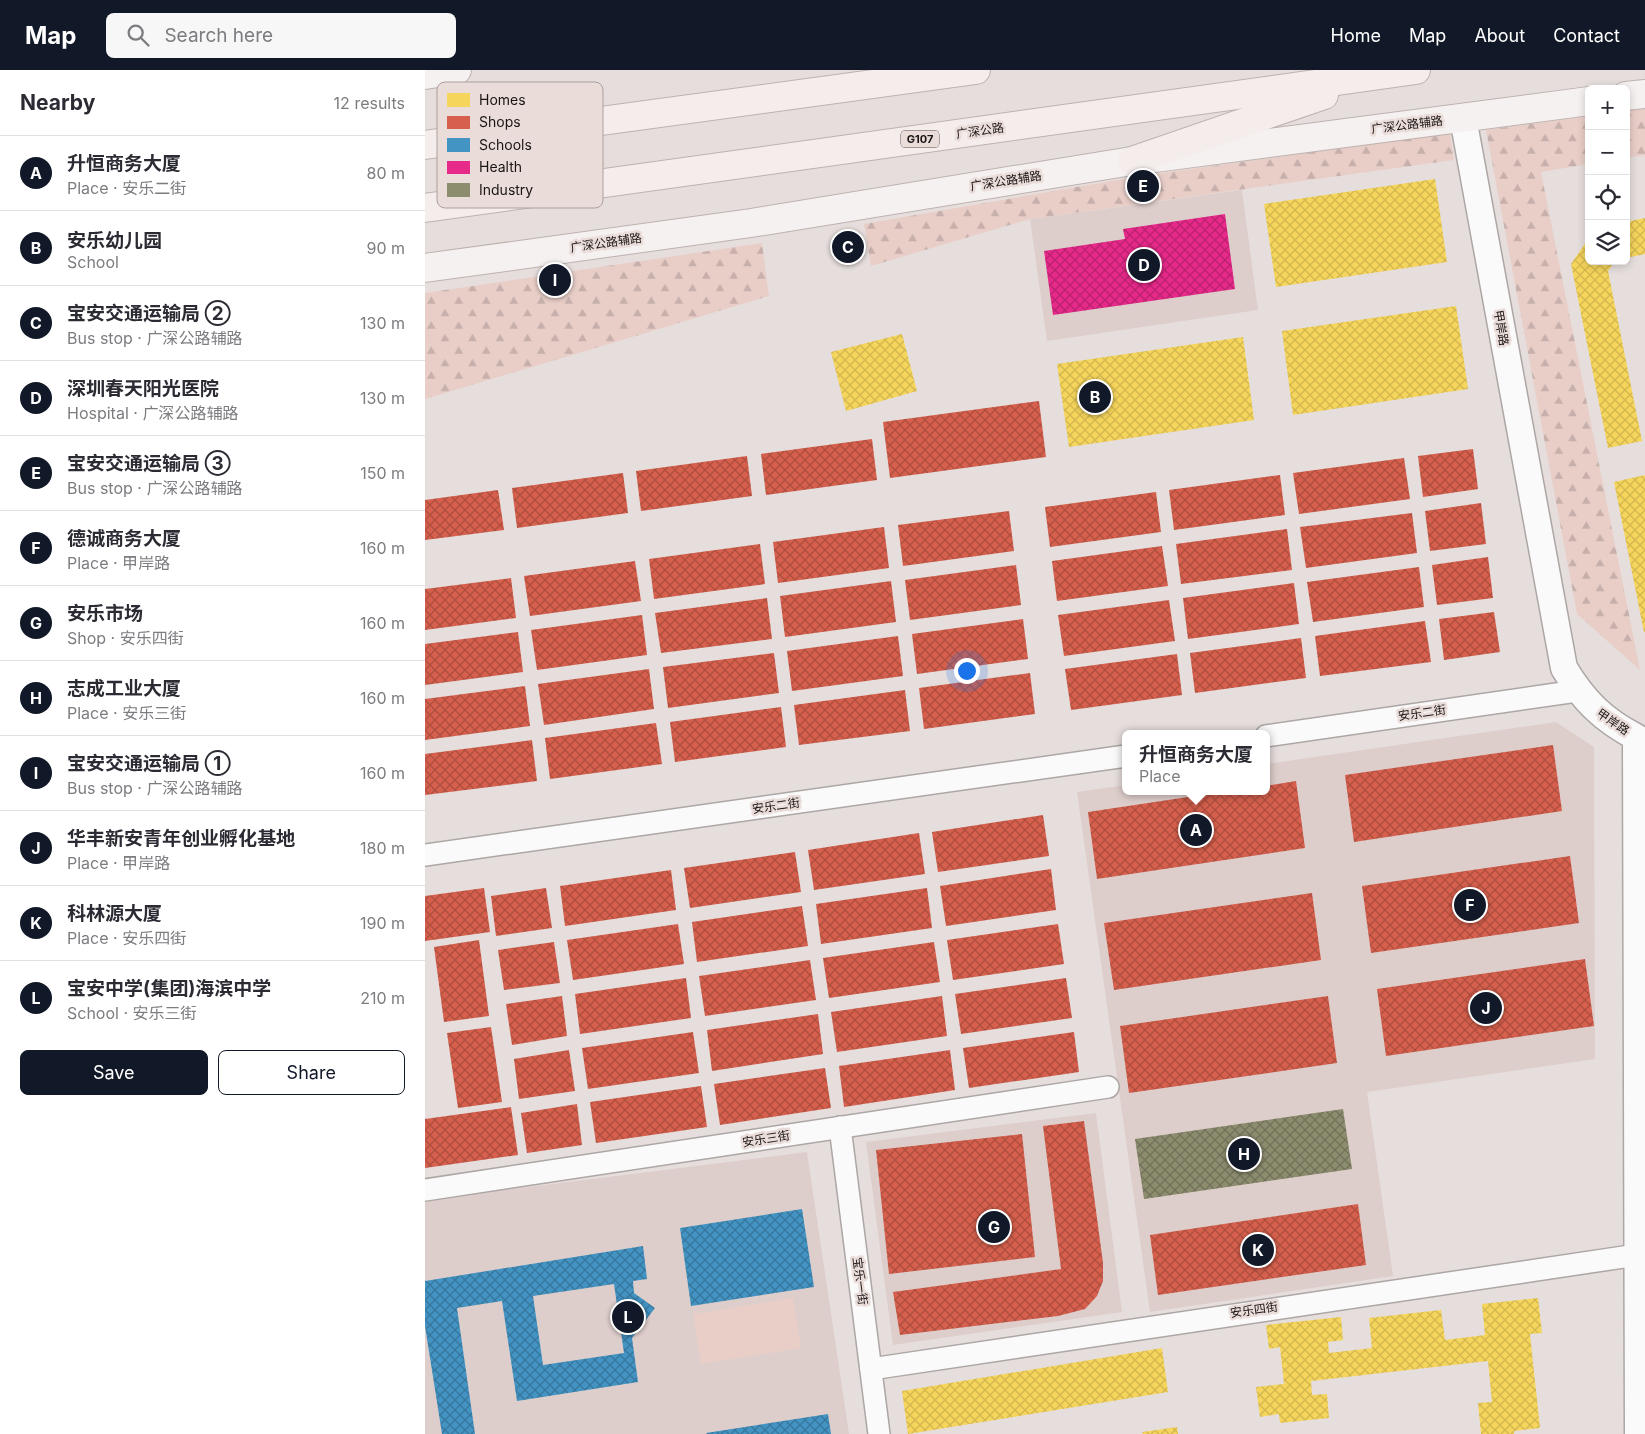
<!DOCTYPE html>
<meta charset="utf-8">
<style>
body{margin:0;font-family:Inter,"Noto Sans SC",sans-serif;background:#f7f7f7;color:#2b2b33}
.controls{position:absolute;right:15px;top:15px;display:grid;overflow:hidden;border-radius:8px;box-shadow:0 2px 8px #0003}
.controls button{width:45px;height:45px;display:grid;place-items:center;padding:0;border:0;border-bottom:1px solid #e1e1e2;background:#fff;color:#2b2b33;font:25px sans-serif}
.you{position:absolute;left:541px;top:600px;width:18px;height:18px;margin:-12px;border:4px solid #fff;border-radius:50%;background:#1a73e8;box-shadow:0 0 0 8px #1a73e833}
.badge{display:grid;place-items:center;width:32px;height:32px;border-radius:50%;background:#111827;color:#fff;font-size:16px;font-weight:700}
.pin{position:absolute;translate:-50% -50%;border:2px solid #fff;box-shadow:0 1px 5px #0006}
.popup{position:absolute;left:697px;top:660px;width:148px;height:65px;box-sizing:border-box;display:grid;place-content:center;border-radius:8px;background:#fff;filter:drop-shadow(0 1px 4px #0005);font-size:16px;white-space:nowrap;color:#7c7c81}
.popup b{font-size:19px;color:#2b2b33}
.popup::after{content:'';position:absolute;left:50%;top:100%;margin-left:-10px;border:10px solid transparent;border-top-color:#fff}
.list{margin:0;padding:0;list-style:none}
h2{display:flex;justify-content:space-between;align-items:center;height:65px;margin:0;padding:0 20px;font-size:21px}
h2 small{font-size:16px;font-weight:400;color:#7c7c81}
.list li{display:grid;grid-template-columns:32px 1fr auto;gap:15px;align-items:center;box-sizing:border-box;height:75px;padding:0 20px;border-top:1px solid #e1e1e2}
.list b{display:block;font-size:19px;white-space:nowrap}
.list p{margin:0;font-size:16px;white-space:nowrap;color:#7c7c81}
.list em{font-size:16px;font-style:normal;color:#7c7c81}
.actions{display:flex;gap:10px;padding:15px 20px}
.actions a{flex:1;padding:11px 0;border:1px solid #111827;border-radius:8px;text-align:center;font-size:18px;color:#111827}
.actions .main{background:#111827;color:#fff}
.icon{flex:none;width:28px;height:28px;fill:none;stroke:currentColor;stroke-width:2;stroke-linecap:round;stroke-linejoin:round}
.map{position:relative;flex:none;width:1220px;height:1364px;overflow:hidden}
header{display:flex;align-items:center;gap:30px;box-sizing:border-box;height:70px;padding:0 25px;background:#111827;color:#fff}
header strong{font-size:24px}
nav{display:flex;gap:28px;margin-inline-start:auto;font-size:18px}
.search{width:350px;height:45px;background:#f7f7f7;display:flex;align-items:center;gap:12px;box-sizing:border-box;padding:0 18px;border-radius:8px;color:#7c7c81;font-size:19px}
main{display:flex}
aside{flex:1;background:#fff}
.map>svg:first-child{display:block}
.built{fill:#dececb}
.grass{fill:#e9cec8}
.forest{fill:url(#forest-firs)}
.homes{fill:url(#homes-cross-hatch)}
.shops{fill:url(#shops-cross-hatch)}
.schools{fill:url(#schools-cross-hatch);fill-rule:evenodd}
.health{fill:url(#health-cross-hatch)}
.industry{fill:url(#industry-cross-hatch)}
.lines{fill:none;stroke-linecap:round;stroke-linejoin:round}
.minor-casing{stroke:#aca6a5;stroke-width:24}
.tertiary-casing{stroke:#aca6a5;stroke-width:29}
.primary-casing{stroke:#bdb2af;stroke-width:30}
.trunk-casing{stroke:#bdb2af;stroke-width:30}
.minor{stroke:#fbfafa;stroke-width:21}
.tertiary{stroke:#fbfafa;stroke-width:26}
.primary{stroke:#f5f1f0;stroke-width:28}
.trunk{stroke:#f4edec;stroke-width:28}
.labels{text-anchor:middle;stroke-width:5;stroke-linejoin:round;paint-order:stroke}
.shield{fill:#e9dcd9;stroke:#58514f;stroke-width:1}
.shield-label{font-size:11px;font-weight:bold;fill:#1a1514}
.street-label{font-size:12px;fill:#1a1514;stroke:#e9dcd9}
.key{fill:#e9dcd9;stroke:#aba09e;stroke-width:1}
.key-label{font-size:14px;fill:#1a1514}
</style>
<header>
<strong>Map</strong>
<div class="search"><svg class="icon" aria-label="search" viewBox="0 0 24 24"><circle cx="10" cy="10" r="6"/><path d="M15 15l6 6"/></svg>Search here</div>
<nav><a>Home</a><a>Map</a><a>About</a><a>Contact</a></nav>
</header>
<main>
<aside>
<h2>Nearby<small>12 results</small></h2>
<ul class="list">
<li><span class="badge">A</span><div><b>升恒商务大厦</b><p>Place · 安乐二街</p></div><em>80 m</em></li>
<li><span class="badge">B</span><div><b>安乐幼儿园</b><p>School</p></div><em>90 m</em></li>
<li><span class="badge">C</span><div><b>宝安交通运输局 ②</b><p>Bus stop · 广深公路辅路</p></div><em>130 m</em></li>
<li><span class="badge">D</span><div><b>深圳春天阳光医院</b><p>Hospital · 广深公路辅路</p></div><em>130 m</em></li>
<li><span class="badge">E</span><div><b>宝安交通运输局 ③</b><p>Bus stop · 广深公路辅路</p></div><em>150 m</em></li>
<li><span class="badge">F</span><div><b>德诚商务大厦</b><p>Place · 甲岸路</p></div><em>160 m</em></li>
<li><span class="badge">G</span><div><b>安乐市场</b><p>Shop · 安乐四街</p></div><em>160 m</em></li>
<li><span class="badge">H</span><div><b>志成工业大厦</b><p>Place · 安乐三街</p></div><em>160 m</em></li>
<li><span class="badge">I</span><div><b>宝安交通运输局 ①</b><p>Bus stop · 广深公路辅路</p></div><em>160 m</em></li>
<li><span class="badge">J</span><div><b>华丰新安青年创业孵化基地</b><p>Place · 甲岸路</p></div><em>180 m</em></li>
<li><span class="badge">K</span><div><b>科林源大厦</b><p>Place · 安乐四街</p></div><em>190 m</em></li>
<li><span class="badge">L</span><div><b>宝安中学(集团)海滨中学</b><p>School · 安乐三街</p></div><em>210 m</em></li>
</ul>
<div class="actions"><a class="main">Save</a><a>Share</a></div>
</aside>
<div class="map">
<svg width="1220" height="1364" viewBox="0 0 1220 1364">
<defs>
<pattern id="forest-firs" width="22" height="20" patternUnits="userSpaceOnUse" patternTransform="scale(1.25)"><rect width="22" height="20" fill="#e9cec8"/><path d="M5 1l3.5 6h-7zM16 11l3.5 6h-7z" fill="#c7b0ab"/></pattern>
<pattern id="homes-cross-hatch" width="8" height="8" patternUnits="userSpaceOnUse" patternTransform="scale(1.25)"><rect width="8" height="8" fill="#f6d55c"/><path d="M0 0l8 8M0 8l8-8" fill="none" stroke="#d2b64f"/></pattern>
<pattern id="shops-cross-hatch" width="8" height="8" patternUnits="userSpaceOnUse" patternTransform="scale(1.25)"><rect width="8" height="8" fill="#d6604d"/><path d="M0 0l8 8M0 8l8-8" fill="none" stroke="#ad4e3f"/></pattern>
<pattern id="schools-cross-hatch" width="8" height="8" patternUnits="userSpaceOnUse" patternTransform="scale(1.25)"><rect width="8" height="8" fill="#4393c3"/><path d="M0 0l8 8M0 8l8-8" fill="none" stroke="#37779d"/></pattern>
<pattern id="health-cross-hatch" width="8" height="8" patternUnits="userSpaceOnUse" patternTransform="scale(1.25)"><rect width="8" height="8" fill="#e7298a"/><path d="M0 0l8 8M0 8l8-8" fill="none" stroke="#ba2270"/></pattern>
<pattern id="industry-cross-hatch" width="8" height="8" patternUnits="userSpaceOnUse" patternTransform="scale(1.25)"><rect width="8" height="8" fill="#8c8c6e"/><path d="M0 0l8 8M0 8l8-8" fill="none" stroke="#727159"/></pattern>
</defs>
<rect width="100%" height="100%" fill="#e6dedc"/>
<g class="built">
<path d="M 817,120 L 833,240 L 622,271 L 605,149 Z"/>
<path d="M 1131,652 L 1169,677 L 1170,989 L 942,1022 L 968,1206 L 725,1242 L 652,722 L 701,715 L 701,721 L 841,721 L 841,694 Z"/>
<path d="M 671,1043 L 697,1242 L 468,1275 L 441,1072 Z"/>
<path d="M 382,1082 L 424,1364 L 0,1364 L 0,1130 Z"/>
</g>
<path class="grass" d="M 368,1228 L 376,1278 L 276,1294 L 268,1244 Z"/>
<g class="forest">
<path d="M 1220,38 L 1220,85 L 1201,88 L 1201,40 Z"/>
<path d="M 1164,46 L 1164,94 L 1116,102 L 1215,600 L 1152,544 L 1061,60 Z"/>
<path d="M 1025,63 L 1029,90 L 605,149 L 446,196 L 439,154 L 715,106 Z"/>
<path d="M 337,173 L 344,226 L 0,329 L 0,223 Z"/>
</g>
<g class="homes">
<path d="M 1010,109 L 1022,192 L 851,217 L 839,134 Z"/>
<path d="M 1220,148 L 1220,184 L 1201,188 L 1201,152 Z"/>
<path d="M 1164,168 L 1164,191 L 1190,191 L 1183,201 L 1217,371 L 1183,378 L 1146,194 Z"/>
<path d="M 1031,236 L 1043,319 L 868,345 L 857,261 Z"/>
<path d="M 477,264 L 492,321 L 421,341 L 406,282 Z"/>
<path d="M 818,267 L 829,350 L 644,377 L 632,294 Z"/>
<path d="M 1220,405 L 1220,562 L 1219,562 L 1189,412 Z"/>
<path d="M 1113,1228 L 1117,1263 L 1105,1264 L 1115,1358 L 1089,1361 L 1089,1364 L 1056,1364 L 1053,1333 L 1067,1332 L 1063,1291 L 886,1311 L 887,1325 L 902,1324 L 904,1348 L 855,1353 L 854,1344 L 835,1347 L 831,1317 L 859,1314 L 855,1277 L 844,1279 L 841,1255 L 916,1247 L 918,1270 L 903,1272 L 904,1283 L 947,1278 L 944,1248 L 1016,1240 L 1020,1270 L 1060,1265 L 1057,1234 Z"/>
<path d="M 737,1278 L 743,1322 L 483,1364 L 477,1321 Z"/>
<path d="M 752,1357 L 753,1364 L 718,1364 L 717,1362 Z"/>
</g>
<g class="shops">
<path d="M 614,331 L 621,387 L 465,408 L 458,352 Z"/>
<path d="M 447,369 L 452,410 L 341,425 L 336,384 Z"/>
<path d="M 1048,379 L 1053,419 L 998,427 L 993,386 Z"/>
<path d="M 322,386 L 327,426 L 216,441 L 211,401 Z"/>
<path d="M 979,388 L 985,429 L 874,444 L 868,403 Z"/>
<path d="M 198,403 L 203,443 L 92,458 L 87,418 Z"/>
<path d="M 855,405 L 860,445 L 749,460 L 744,420 Z"/>
<path d="M 73,420 L 79,460 L 0,470 L 0,430 Z"/>
<path d="M 731,422 L 736,462 L 625,477 L 620,437 Z"/>
<path d="M 1056,433 L 1061,474 L 1005,481 L 1000,441 Z"/>
<path d="M 584,441 L 589,481 L 478,496 L 473,455 Z"/>
<path d="M 987,443 L 992,483 L 881,498 L 875,457 Z"/>
<path d="M 459,457 L 464,498 L 353,513 L 348,472 Z"/>
<path d="M 862,459 L 867,500 L 756,514 L 751,474 Z"/>
<path d="M 335,474 L 340,514 L 229,529 L 224,489 Z"/>
<path d="M 737,476 L 743,516 L 632,531 L 627,491 Z"/>
<path d="M 1063,487 L 1068,528 L 1012,535 L 1007,495 Z"/>
<path d="M 210,491 L 216,531 L 105,546 L 99,506 Z"/>
<path d="M 591,495 L 596,535 L 485,550 L 480,510 Z"/>
<path d="M 994,497 L 999,537 L 888,552 L 882,512 Z"/>
<path d="M 86,508 L 91,548 L 0,560 L 0,519 Z"/>
<path d="M 466,511 L 471,552 L 360,567 L 355,526 Z"/>
<path d="M 869,513 L 874,554 L 763,569 L 758,528 Z"/>
<path d="M 342,528 L 347,569 L 236,583 L 230,543 Z"/>
<path d="M 744,530 L 750,571 L 639,586 L 633,545 Z"/>
<path d="M 1069,542 L 1075,582 L 1019,590 L 1014,549 Z"/>
<path d="M 217,545 L 222,585 L 112,600 L 106,560 Z"/>
<path d="M 598,549 L 603,589 L 492,604 L 487,564 Z"/>
<path d="M 1000,551 L 1006,592 L 895,606 L 890,566 Z"/>
<path d="M 93,562 L 98,602 L 0,615 L 0,574 Z"/>
<path d="M 473,566 L 478,606 L 367,621 L 362,581 Z"/>
<path d="M 876,568 L 881,608 L 770,623 L 765,583 Z"/>
<path d="M 349,583 L 354,623 L 243,638 L 238,597 Z"/>
<path d="M 752,584 L 757,625 L 646,640 L 640,599 Z"/>
<path d="M 224,599 L 229,639 L 119,655 L 113,614 Z"/>
<path d="M 605,603 L 610,644 L 499,659 L 494,618 Z"/>
<path d="M 100,616 L 105,656 L 0,670 L 0,629 Z"/>
<path d="M 480,620 L 485,661 L 374,675 L 369,635 Z"/>
<path d="M 356,637 L 361,677 L 250,692 L 245,652 Z"/>
<path d="M 231,653 L 237,694 L 125,709 L 120,668 Z"/>
<path d="M 107,670 L 112,711 L 0,725 L 0,684 Z"/>
<path d="M 1128,675 L 1137,741 L 929,772 L 920,705 Z"/>
<path d="M 871,711 L 880,778 L 672,809 L 663,742 L 803,721 L 841,721 L 841,716 Z"/>
<path d="M 618,745 L 624,786 L 513,802 L 507,762 Z"/>
<path d="M 494,763 L 500,804 L 389,820 L 383,780 Z"/>
<path d="M 370,782 L 376,822 L 265,838 L 259,798 Z"/>
<path d="M 1145,786 L 1154,853 L 946,883 L 937,816 Z"/>
<path d="M 626,799 L 631,840 L 521,856 L 515,816 Z"/>
<path d="M 246,800 L 251,840 L 140,856 L 135,816 Z"/>
<path d="M 59,818 L 65,862 L 0,871 L 0,826 Z"/>
<path d="M 121,818 L 127,858 L 71,866 L 66,826 Z"/>
<path d="M 502,818 L 507,858 L 396,874 L 391,834 Z"/>
<path d="M 887,823 L 896,890 L 689,920 L 679,853 Z"/>
<path d="M 377,836 L 383,876 L 272,892 L 267,852 Z"/>
<path d="M 253,854 L 259,894 L 148,910 L 142,870 Z"/>
<path d="M 633,854 L 639,894 L 528,910 L 522,870 Z"/>
<path d="M 54,870 L 64,946 L 19,952 L 9,877 Z"/>
<path d="M 129,872 L 135,913 L 79,920 L 73,880 Z"/>
<path d="M 509,872 L 515,912 L 404,928 L 398,888 Z"/>
<path d="M 1160,889 L 1169,956 L 961,986 L 952,919 Z"/>
<path d="M 385,890 L 391,930 L 280,946 L 274,906 Z"/>
<path d="M 261,908 L 266,948 L 155,964 L 150,924 Z"/>
<path d="M 641,908 L 647,948 L 536,964 L 530,924 Z"/>
<path d="M 137,926 L 142,966 L 87,975 L 81,934 Z"/>
<path d="M 517,926 L 522,966 L 412,982 L 406,942 Z"/>
<path d="M 903,926 L 912,993 L 704,1023 L 695,956 Z"/>
<path d="M 393,944 L 398,984 L 287,1001 L 282,960 Z"/>
<path d="M 66,957 L 77,1032 L 33,1038 L 22,963 Z"/>
<path d="M 268,962 L 274,1003 L 163,1019 L 157,978 Z"/>
<path d="M 649,962 L 654,1002 L 544,1018 L 538,978 Z"/>
<path d="M 144,980 L 150,1021 L 94,1029 L 89,989 Z"/>
<path d="M 525,980 L 530,1020 L 419,1037 L 414,996 Z"/>
<path d="M 400,998 L 406,1038 L 295,1055 L 289,1014 Z"/>
<path d="M 276,1016 L 282,1057 L 171,1073 L 165,1032 Z"/>
<path d="M 152,1034 L 157,1075 L 102,1083 L 96,1043 Z"/>
<path d="M 86,1037 L 93,1085 L 0,1098 L 0,1049 Z"/>
<path d="M 659,1051 L 678,1193 L 678,1211 L 672,1226 L 660,1239 L 633,1246 L 475,1265 L 468,1222 L 636,1199 L 618,1056 Z"/>
<path d="M 597,1064 L 610,1187 L 464,1204 L 451,1080 Z"/>
<path d="M 933,1134 L 941,1195 L 733,1225 L 725,1165 Z"/>
</g>
<g class="schools">
<path d="M 377,1139 L 389,1217 L 266,1236 L 255,1158 Z"/>
<path d="M 218,1176 L 222,1209 L 208,1211 L 209,1223 L 230,1238 L 207,1268 L 213,1312 L 92,1331 L 77,1231 L 32,1238 L 50,1364 L 17,1364 L 0,1256 L 0,1211 ZM 189,1214 L 199,1283 L 118,1295 L 108,1226 Z"/>
<path d="M 403,1344 L 406,1364 L 282,1364 L 281,1363 Z"/>
</g>
<path class="health" d="M 800,144 L 810,219 L 628,245 L 619,181 L 700,169 L 698,159 Z"/>
<path class="industry" d="M 918,1039 L 927,1099 L 719,1129 L 710,1069 Z"/>
<g class="lines">
<defs>
<g id="minor">
<path d="M 841,666 L 1152,621"/>
<path d="M 0,785 L 701,686"/>
<path d="M 415,1057 L 454,1364"/>
<path d="M 0,1120 L 683,1017"/>
<path d="M 446,1299 L 1212,1185"/>
</g>
<path id="tertiary" d="M 1038,48 L 1139,598 C 1158,630 1178,650 1211,667 L 1213,1364"/>
<g id="primary">
<path d="M 0,5 L 32,0"/>
<path d="M 1201,26 L 1220,24"/>
<path d="M 0,198 L 326,153 L 707,91 L 1164,31"/>
</g>
<g id="trunk">
<path d="M 0,75 L 551,0"/>
<path d="M 707,91 L 899,25"/>
<path d="M 0,138 L 991,0"/>
</g>
</defs>
<use href="#minor" class="minor-casing"/>
<use href="#tertiary" class="tertiary-casing"/>
<use href="#primary" class="primary-casing"/>
<use href="#trunk" class="trunk-casing"/>
<use href="#minor" class="minor"/>
<use href="#tertiary" class="tertiary"/>
<use href="#primary" class="primary"/>
<use href="#trunk" class="trunk"/>
</g>
<g class="labels">
<rect class="shield" x="476" y="60.5" width="38" height="17" rx="4"/>
<g class="shield-label">
<text x="495" y="73">G107</text>
</g>
<g class="street-label">
<text transform="translate(982 55) rotate(-7)" y="4">广深公路辅路</text>
<text transform="translate(555 61) rotate(-8)" y="4">广深公路</text>
<text transform="translate(581 111) rotate(-9)" y="4">广深公路辅路</text>
<text transform="translate(181 173) rotate(-8)" y="4">广深公路辅路</text>
<text transform="translate(1076 258) rotate(80)" y="4">甲岸路</text>
<text transform="translate(997 643) rotate(-8)" y="4">安乐二街</text>
<text transform="translate(1188 652) rotate(34)" y="4">甲岸路</text>
<text transform="translate(351 736) rotate(-8)" y="4">安乐二街</text>
<text transform="translate(341 1069) rotate(-9)" y="4">安乐三街</text>
<text transform="translate(435 1211) rotate(83)" y="4">宝乐一街</text>
<text transform="translate(829 1240) rotate(-8)" y="4">安乐四街</text>
</g>
</g>
<rect x="12" y="12" width="166" height="126" rx="8" class="key"/>
<rect x="22" y="23" width="23" height="14" fill="#f6d55c"/>
<rect x="22" y="46" width="23" height="13" fill="#d6604d"/>
<rect x="22" y="68" width="23" height="14" fill="#4393c3"/>
<rect x="22" y="91" width="23" height="13" fill="#e7298a"/>
<rect x="22" y="113" width="23" height="14" fill="#8c8c6e"/>
<g class="key-label">
<text x="54" y="35">Homes</text>
<text x="54" y="57">Shops</text>
<text x="54" y="80">Schools</text>
<text x="54" y="102">Health</text>
<text x="54" y="125">Industry</text>
</g>
</svg>
<div class="controls">
<button>+</button>
<button>−</button>
<button><svg class="icon" aria-label="locate" viewBox="0 0 24 24"><circle cx="12" cy="12" r="6"/><path d="M12 2v4M12 18v4M2 12h4M18 12h4"/></svg></button>
<button><svg class="icon" aria-label="layers" viewBox="0 0 24 24"><path d="M12 4l9 5-9 5-9-5zM3 14l9 5 9-5"/></svg></button>
</div>
<div class="you"></div>
<div class="pin badge" style="left:771px;top:760px">A</div>
<div class="popup"><b>升恒商务大厦</b>Place</div>
<div class="pin badge" style="left:670px;top:327px">B</div>
<div class="pin badge" style="left:423px;top:177px">C</div>
<div class="pin badge" style="left:719px;top:195px">D</div>
<div class="pin badge" style="left:718px;top:116px">E</div>
<div class="pin badge" style="left:1045px;top:835px">F</div>
<div class="pin badge" style="left:569px;top:1157px">G</div>
<div class="pin badge" style="left:819px;top:1084px">H</div>
<div class="pin badge" style="left:130px;top:210px">I</div>
<div class="pin badge" style="left:1061px;top:938px">J</div>
<div class="pin badge" style="left:833px;top:1180px">K</div>
<div class="pin badge" style="left:203px;top:1247px">L</div>
</div>
</main>
